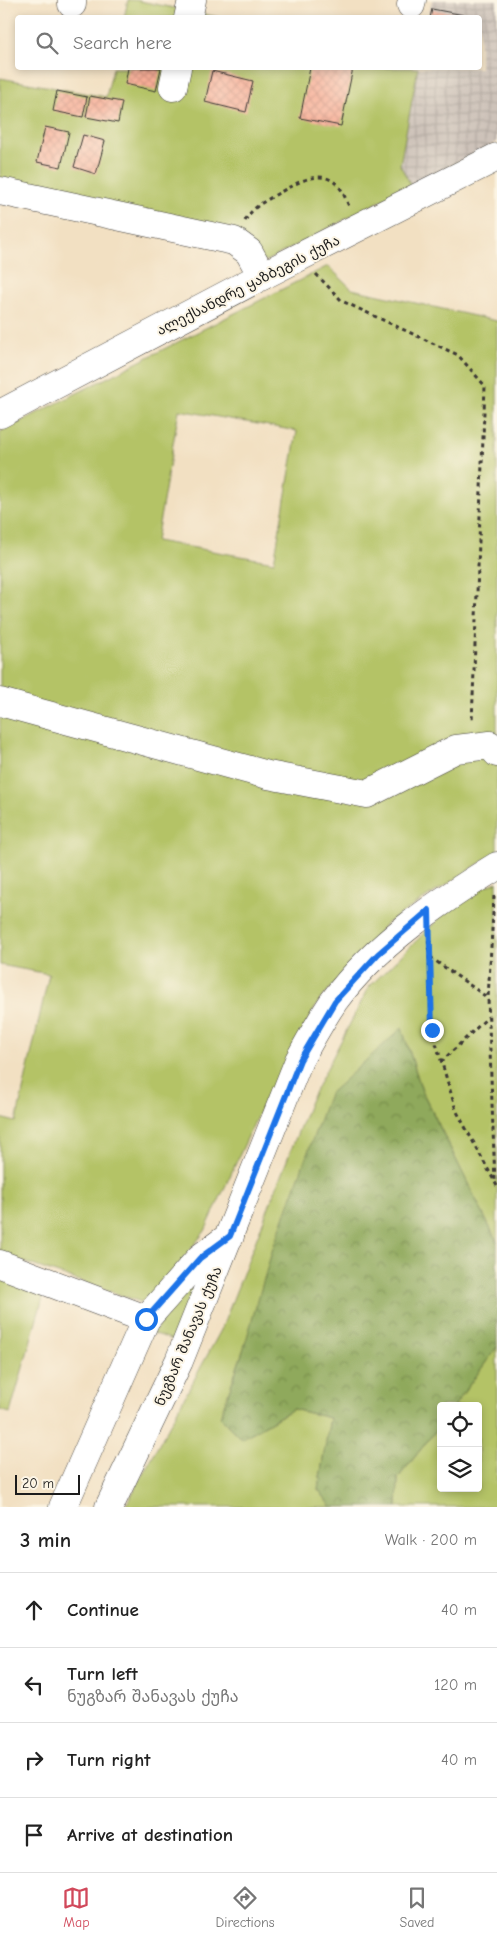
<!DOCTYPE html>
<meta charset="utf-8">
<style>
body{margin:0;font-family:"Comic Neue","Noto Sans Georgian",sans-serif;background:#f6f6f6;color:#222}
.controls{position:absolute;right:15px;bottom:15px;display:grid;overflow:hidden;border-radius:5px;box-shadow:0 2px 8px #0003}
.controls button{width:45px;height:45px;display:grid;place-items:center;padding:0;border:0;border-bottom:1px solid #e0e0e0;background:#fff;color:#222;font:25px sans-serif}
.scale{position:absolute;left:15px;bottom:12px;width:65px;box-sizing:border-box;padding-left:5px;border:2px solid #1c1c1c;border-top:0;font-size:14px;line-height:18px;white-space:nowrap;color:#1c1c1c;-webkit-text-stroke:4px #fcf5e5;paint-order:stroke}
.stop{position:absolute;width:15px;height:15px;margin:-11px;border:4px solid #1a73e8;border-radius:50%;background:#fff}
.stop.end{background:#1a73e8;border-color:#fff;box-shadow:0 1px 5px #0008}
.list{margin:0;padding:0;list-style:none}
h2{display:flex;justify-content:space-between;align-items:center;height:65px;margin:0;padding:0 20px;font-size:21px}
h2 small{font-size:16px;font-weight:400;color:#767676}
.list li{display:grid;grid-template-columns:32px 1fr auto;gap:15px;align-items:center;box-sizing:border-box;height:75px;padding:0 20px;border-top:1px solid #e0e0e0}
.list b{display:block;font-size:19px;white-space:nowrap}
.list p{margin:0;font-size:16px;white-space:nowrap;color:#767676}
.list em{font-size:16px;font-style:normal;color:#767676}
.icon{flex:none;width:28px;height:28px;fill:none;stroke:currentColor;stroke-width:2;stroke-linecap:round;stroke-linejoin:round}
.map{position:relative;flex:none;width:497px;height:1507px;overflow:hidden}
.search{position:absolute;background:#fff;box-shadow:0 2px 8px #0003;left:15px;right:15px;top:15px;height:55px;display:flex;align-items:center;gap:12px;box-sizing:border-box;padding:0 18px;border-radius:5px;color:#767676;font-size:19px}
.sheet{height:365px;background:#fff}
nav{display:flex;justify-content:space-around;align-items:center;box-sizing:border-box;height:70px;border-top:1px solid #e0e0e0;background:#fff;font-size:14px;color:#767676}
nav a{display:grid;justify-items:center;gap:2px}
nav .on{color:#d1495b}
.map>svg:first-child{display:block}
.industrial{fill:url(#industrial-grid)}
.grass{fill:#b4c366;stroke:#687041;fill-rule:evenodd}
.forest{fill:url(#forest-crowns);stroke:#56623c}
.building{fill:url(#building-cross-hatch)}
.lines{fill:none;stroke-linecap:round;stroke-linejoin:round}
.minor-casing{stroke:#3c3935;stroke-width:29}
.major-casing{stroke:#3c3935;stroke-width:29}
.path{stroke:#3c3935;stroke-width:3;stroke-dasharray:4 4;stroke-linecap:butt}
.minor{stroke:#fff;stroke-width:28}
.major{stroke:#fff;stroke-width:28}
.route{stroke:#1a73e8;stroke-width:6}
.labels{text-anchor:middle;stroke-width:4;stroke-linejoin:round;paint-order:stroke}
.street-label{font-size:14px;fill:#1c1c1c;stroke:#fcf5e5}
</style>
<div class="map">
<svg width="497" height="1507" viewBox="0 0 497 1507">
<defs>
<pattern id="industrial-grid" width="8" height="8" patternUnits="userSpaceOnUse" patternTransform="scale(1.25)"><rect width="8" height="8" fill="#cdc2b9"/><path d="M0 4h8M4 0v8" fill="none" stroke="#afa69e"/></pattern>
<pattern id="forest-crowns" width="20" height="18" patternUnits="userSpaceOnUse" patternTransform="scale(1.25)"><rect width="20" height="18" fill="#8fa95b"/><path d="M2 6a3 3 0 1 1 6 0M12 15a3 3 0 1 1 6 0" fill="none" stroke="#74894a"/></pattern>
<pattern id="building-cross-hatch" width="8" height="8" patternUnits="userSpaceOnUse" patternTransform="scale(1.25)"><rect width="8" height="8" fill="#f7ad96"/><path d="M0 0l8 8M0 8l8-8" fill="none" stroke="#d39481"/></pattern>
</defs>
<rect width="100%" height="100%" fill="#fcf5e5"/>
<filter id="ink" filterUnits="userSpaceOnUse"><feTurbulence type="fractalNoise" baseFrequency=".02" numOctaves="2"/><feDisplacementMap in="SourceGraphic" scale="10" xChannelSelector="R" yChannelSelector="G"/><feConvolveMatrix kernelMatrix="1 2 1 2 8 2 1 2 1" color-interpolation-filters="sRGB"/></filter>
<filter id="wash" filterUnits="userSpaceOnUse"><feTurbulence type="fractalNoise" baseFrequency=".0096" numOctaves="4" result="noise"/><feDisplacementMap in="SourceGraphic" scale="20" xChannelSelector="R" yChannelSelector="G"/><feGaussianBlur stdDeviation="1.12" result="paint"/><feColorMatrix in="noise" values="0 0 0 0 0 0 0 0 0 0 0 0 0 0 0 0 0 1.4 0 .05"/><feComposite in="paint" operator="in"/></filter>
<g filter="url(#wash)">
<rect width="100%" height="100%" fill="#f2e0c2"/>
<path class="industrial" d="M 432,0 L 497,0 L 497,142 L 411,185 L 400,165 L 418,68 L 480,68 L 480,18 L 428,17 Z"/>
<g class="grass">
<path d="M 128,0 L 135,0 L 218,17 L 124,18 Z"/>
<path d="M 113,68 L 418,68 L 400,165 L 411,185 L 266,261 L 0,180 L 0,78 L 106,97 Z"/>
<path d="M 328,266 L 352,289 L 497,321 L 497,739 L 377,780 L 343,782 L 0,697 L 0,432 ZM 179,410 L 297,431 L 274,562 L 156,541 Z"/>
<path d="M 0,708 L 370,801 L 485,749 L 497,763 L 497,852 L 387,923 L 319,1001 L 266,1097 L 205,1231 L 162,1286 L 141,1302 L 0,1254 L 0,1118 L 16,1122 L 49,974 L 0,965 Z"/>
<path d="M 497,882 L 497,1242 L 422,1091 L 402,1029 L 243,1351 L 220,1417 L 241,1439 L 293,1409 L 330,1418 L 318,1489 L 332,1507 L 125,1507 L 221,1330 L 310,1101 L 369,987 L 462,896 Z"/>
<path d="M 0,1277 L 44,1294 L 10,1413 L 0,1410 Z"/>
<path d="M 198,1280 L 173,1340 L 153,1333 L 175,1303 Z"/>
<path d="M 497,1347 L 497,1507 L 397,1507 L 398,1478 L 441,1424 L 441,1488 L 478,1488 L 478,1406 L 454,1406 Z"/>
</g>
<path class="forest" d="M 402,1028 L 422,1091 L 497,1242 L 497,1347 L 454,1406 L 441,1406 L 441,1424 L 398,1478 L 397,1507 L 332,1507 L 318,1489 L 330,1418 L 293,1409 L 241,1439 L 220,1417 L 243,1351 L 273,1248 L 329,1094 Z"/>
<g id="blocks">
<g class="building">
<path d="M 432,9 L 464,15 L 463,18 L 430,18 Z"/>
<path d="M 128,68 L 161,68 L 156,91 L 125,84 Z"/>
<path d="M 310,68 L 353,68 L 341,126 L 300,118 Z"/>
<path d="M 212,71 L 253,81 L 246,112 L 205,102 Z"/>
<path d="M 57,91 L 87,97 L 83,117 L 53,111 Z"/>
<path d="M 90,96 L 122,102 L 118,123 L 86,117 Z"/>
<path d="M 45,127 L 69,132 L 61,167 L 37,162 Z"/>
<path d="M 83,135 L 105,141 L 96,174 L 74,167 Z"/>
</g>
</g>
</g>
<g filter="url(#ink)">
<use href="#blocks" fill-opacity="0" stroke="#3c3935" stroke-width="1"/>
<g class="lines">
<defs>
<g id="minor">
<path d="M 72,4 L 72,0"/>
<path d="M 411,5 L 412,0"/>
<path d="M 188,18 L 192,0"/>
<path d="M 173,87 L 177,68"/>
<path d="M 0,191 L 234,241 L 249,252 L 262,276"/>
<path d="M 0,414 L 262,276 L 497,157"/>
<path d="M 0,702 L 268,775 L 367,794 L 456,749 L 490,745 L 497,753"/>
<path d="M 0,1264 L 146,1319 L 200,1258 L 230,1236"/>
<path d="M 63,1507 L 146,1319"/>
</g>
<path id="major" d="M 109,1507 L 179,1361 L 299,1060 C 310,1040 321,1020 334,1001 C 376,944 437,903 497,866"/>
</defs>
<use href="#minor" class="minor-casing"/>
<use href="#major" class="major-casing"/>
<g class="path">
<path d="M 245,221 C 252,207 264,202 277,194 C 295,184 323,165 340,188 C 344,193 346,201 349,206"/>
<path d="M 316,274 L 342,301 L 458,355 L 485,386 L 472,722"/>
<path d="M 494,896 L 488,998 L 495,1182"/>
<path d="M 429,940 L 432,1030 L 456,1110 L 497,1186"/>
<path d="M 430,957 L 488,998"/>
<path d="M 441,1062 L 488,1017"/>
</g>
<use href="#minor" class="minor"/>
<use href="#major" class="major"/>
</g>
</g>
<g class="lines" filter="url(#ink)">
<path class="route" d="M 146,1319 L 200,1258 L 230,1236 L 300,1060 L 335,1001 L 378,954 L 429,910 L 432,1030"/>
</g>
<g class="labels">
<g class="street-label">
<text transform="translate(248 285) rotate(-27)" y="5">ალექსანდრე ყაზბეგის ქუჩა</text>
<text transform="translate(188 1336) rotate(-67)" y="5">ნუგზარ შანავას ქუჩა</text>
</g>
</g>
</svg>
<div class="controls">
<button><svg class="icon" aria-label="locate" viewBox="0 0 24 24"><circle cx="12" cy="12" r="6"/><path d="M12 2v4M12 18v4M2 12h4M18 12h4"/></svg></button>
<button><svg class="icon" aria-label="layers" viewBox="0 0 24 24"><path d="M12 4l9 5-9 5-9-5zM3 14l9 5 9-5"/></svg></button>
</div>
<div class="scale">20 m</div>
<div class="stop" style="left:146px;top:1319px"></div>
<div class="stop end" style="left:432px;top:1030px"></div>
<div class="search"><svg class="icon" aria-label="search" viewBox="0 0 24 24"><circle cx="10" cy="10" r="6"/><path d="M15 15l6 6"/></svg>Search here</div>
</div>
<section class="sheet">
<h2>3 min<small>Walk · 200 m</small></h2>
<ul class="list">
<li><svg class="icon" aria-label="ahead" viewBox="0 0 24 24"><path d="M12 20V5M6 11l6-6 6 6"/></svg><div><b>Continue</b></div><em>40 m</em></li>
<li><svg class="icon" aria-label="left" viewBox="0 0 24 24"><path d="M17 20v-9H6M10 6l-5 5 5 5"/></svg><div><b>Turn left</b><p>ნუგზარ შანავას ქუჩა</p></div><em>120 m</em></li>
<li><svg class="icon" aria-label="right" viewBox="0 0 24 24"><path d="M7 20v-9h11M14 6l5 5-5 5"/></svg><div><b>Turn right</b></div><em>40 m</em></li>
<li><svg class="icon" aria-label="arrive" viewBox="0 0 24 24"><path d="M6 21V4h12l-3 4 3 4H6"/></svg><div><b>Arrive at destination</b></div></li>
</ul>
</section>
<nav>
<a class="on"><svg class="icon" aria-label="map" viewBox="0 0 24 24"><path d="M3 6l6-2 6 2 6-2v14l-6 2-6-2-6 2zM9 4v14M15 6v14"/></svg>Map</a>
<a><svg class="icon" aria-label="directions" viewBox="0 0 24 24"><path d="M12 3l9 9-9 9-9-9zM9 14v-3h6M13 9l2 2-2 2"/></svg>Directions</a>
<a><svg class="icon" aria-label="saved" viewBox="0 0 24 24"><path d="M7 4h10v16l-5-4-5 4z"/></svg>Saved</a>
</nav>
